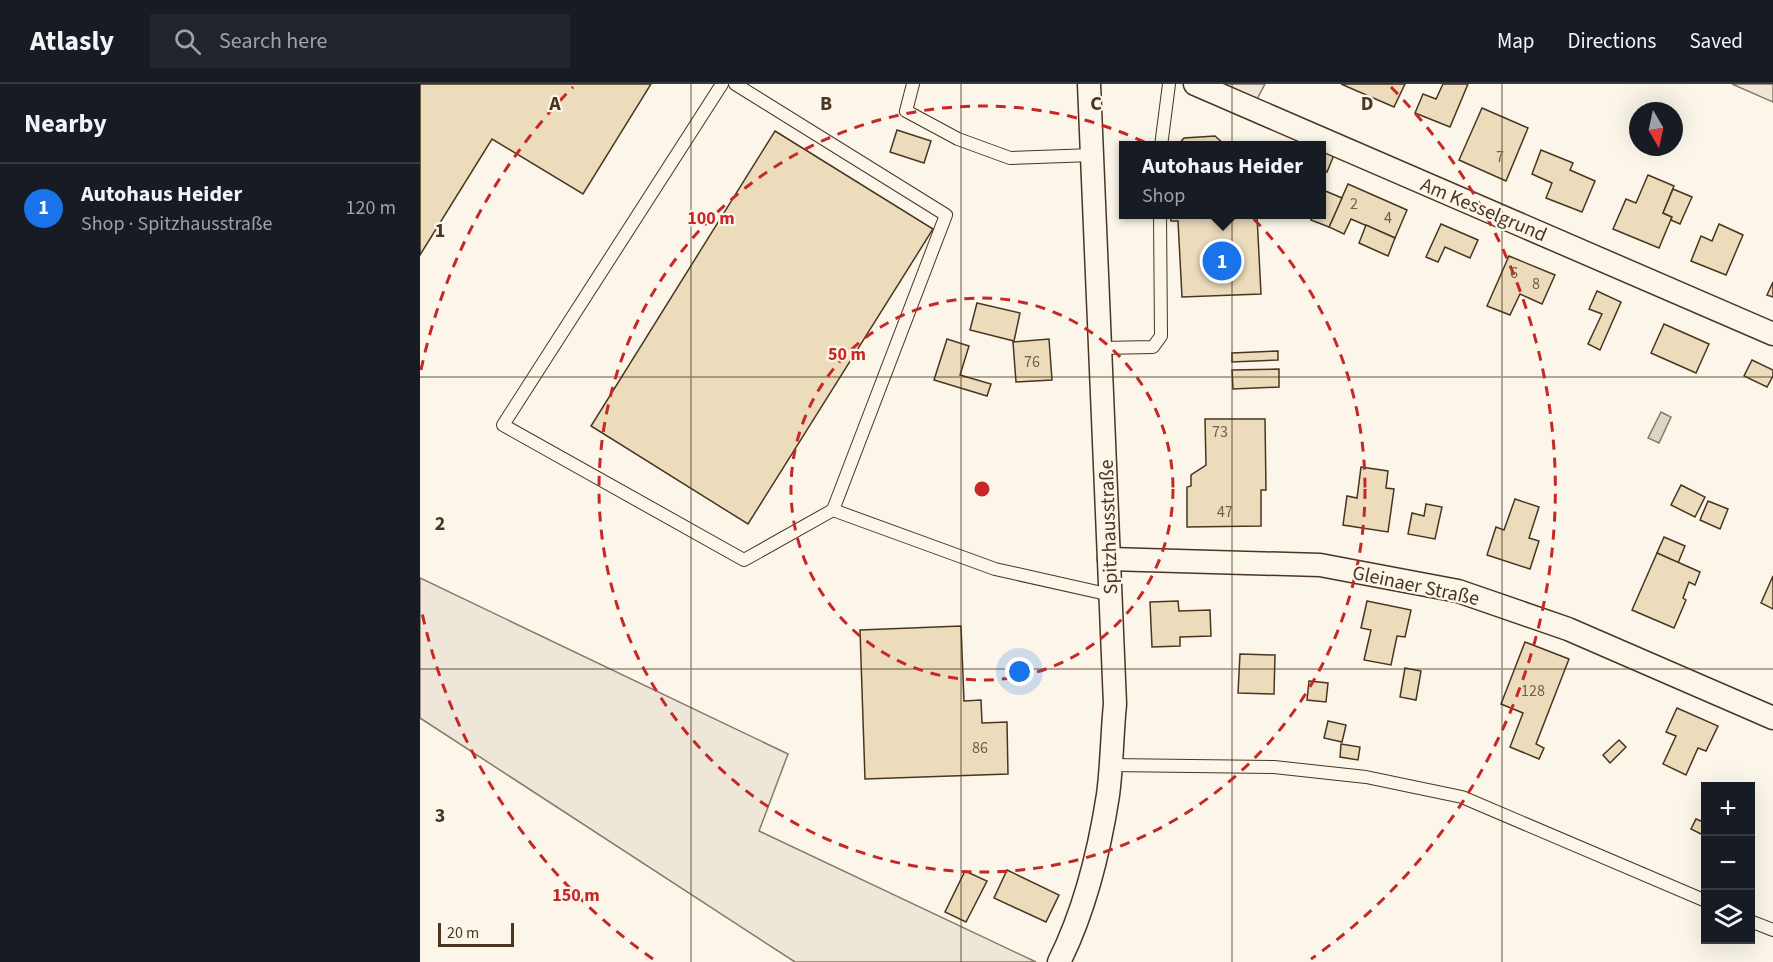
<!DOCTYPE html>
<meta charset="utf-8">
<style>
body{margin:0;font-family:"Source Sans 3",sans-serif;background:#20242c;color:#f1f3f6}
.controls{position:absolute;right:18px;bottom:18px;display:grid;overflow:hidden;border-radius:0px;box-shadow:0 6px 24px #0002}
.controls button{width:54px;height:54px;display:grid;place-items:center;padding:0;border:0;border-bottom:2px solid #363941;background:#171b24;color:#f1f3f6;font:30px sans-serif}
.compass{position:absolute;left:1209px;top:18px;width:54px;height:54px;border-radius:50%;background:#171b24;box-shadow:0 6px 24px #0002;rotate:171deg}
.scale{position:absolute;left:18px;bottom:15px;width:76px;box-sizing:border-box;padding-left:6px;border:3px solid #4a3520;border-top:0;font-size:16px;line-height:21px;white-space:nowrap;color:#4a3520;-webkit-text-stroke:4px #fbf6e9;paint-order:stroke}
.you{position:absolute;left:600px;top:588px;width:21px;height:21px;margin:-15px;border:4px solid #fff;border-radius:50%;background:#1a73e8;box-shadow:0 0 0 9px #1a73e833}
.badge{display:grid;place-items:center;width:39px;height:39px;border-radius:50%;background:#1a73e8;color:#fff;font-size:20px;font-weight:700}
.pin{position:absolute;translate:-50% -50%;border:3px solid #fff;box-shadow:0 2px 6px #0006}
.popup{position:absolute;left:699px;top:57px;width:207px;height:78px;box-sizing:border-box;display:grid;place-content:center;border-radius:0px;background:#171b24;filter:drop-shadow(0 2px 4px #0005);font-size:20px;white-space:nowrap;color:#9ea1a6}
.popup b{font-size:22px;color:#f1f3f6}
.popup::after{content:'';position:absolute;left:50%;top:100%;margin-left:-12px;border:12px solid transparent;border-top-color:#171b24}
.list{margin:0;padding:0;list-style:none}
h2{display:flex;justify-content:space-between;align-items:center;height:78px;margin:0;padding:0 24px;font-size:26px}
h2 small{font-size:20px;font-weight:400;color:#9ea1a6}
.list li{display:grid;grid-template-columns:39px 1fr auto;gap:18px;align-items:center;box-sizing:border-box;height:90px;padding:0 24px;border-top:2px solid #363941}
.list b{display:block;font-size:22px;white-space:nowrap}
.list p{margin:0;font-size:20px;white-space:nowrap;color:#9ea1a6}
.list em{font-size:20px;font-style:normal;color:#9ea1a6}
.icon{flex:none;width:33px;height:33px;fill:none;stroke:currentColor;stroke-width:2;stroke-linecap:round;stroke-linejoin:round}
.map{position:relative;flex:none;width:1353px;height:878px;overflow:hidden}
header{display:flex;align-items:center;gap:36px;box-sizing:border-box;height:84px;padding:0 30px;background:#171b24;border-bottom:2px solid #363941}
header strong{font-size:28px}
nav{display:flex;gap:33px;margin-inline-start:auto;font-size:21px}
.search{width:420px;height:54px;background:#20242c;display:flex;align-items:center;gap:15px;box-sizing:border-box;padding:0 21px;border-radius:0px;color:#9ea1a6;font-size:22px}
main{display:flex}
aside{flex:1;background:#171b24}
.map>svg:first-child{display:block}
.green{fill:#ede6d9;stroke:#887966;stroke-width:1.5}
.parking{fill:#ede7d9;stroke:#887966;stroke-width:1.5}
.water{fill:#dcd4c6;stroke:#887966;stroke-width:1.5}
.building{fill:#ecdcbc;stroke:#4a3520;stroke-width:1.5}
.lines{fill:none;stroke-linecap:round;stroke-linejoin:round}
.lane-casing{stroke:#4a3520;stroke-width:14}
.street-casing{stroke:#4a3520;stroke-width:25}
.lane{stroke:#fbf6e9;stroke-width:12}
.street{stroke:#fbf6e9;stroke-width:22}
.grid{fill:none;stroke:#4a3520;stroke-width:1.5;stroke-opacity:0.55}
.ring{fill:none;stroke:#c62828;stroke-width:3;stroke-dasharray:10 8}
.labels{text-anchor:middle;stroke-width:4.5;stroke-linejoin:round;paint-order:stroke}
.number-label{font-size:16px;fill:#725f47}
.street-label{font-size:20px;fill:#4a3520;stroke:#fbf6e9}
.grid-label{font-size:20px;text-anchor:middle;font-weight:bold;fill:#4a3520;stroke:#fbf6e9;stroke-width:4.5;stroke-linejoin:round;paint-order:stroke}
.centre{fill:#c62828;stroke:#fbf6e9;stroke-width:3}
.ring-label{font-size:18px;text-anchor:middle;font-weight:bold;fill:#c62828;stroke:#fbf6e9;stroke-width:4.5;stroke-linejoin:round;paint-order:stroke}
</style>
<header>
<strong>Atlasly</strong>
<div class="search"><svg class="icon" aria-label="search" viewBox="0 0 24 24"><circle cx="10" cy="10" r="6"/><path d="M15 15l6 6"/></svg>Search here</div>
<nav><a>Map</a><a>Directions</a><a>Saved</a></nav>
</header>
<main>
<aside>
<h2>Nearby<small></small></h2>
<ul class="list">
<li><span class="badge">1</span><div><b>Autohaus Heider</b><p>Shop · Spitzhausstraße</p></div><em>120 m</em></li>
</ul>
</aside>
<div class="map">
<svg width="1353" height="878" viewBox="0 0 1353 878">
<rect width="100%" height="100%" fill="#fbf6e9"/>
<g class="green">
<path d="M 1312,0 L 1353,0 L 1353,18 Z"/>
<path d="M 0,494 L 368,670 L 339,747 L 616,878 L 375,878 L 0,634 Z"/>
</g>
<path class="parking" d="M 799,0 L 845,0 L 836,17 Z"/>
<path class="water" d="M 1241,328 L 1251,333 L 1239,359 L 1228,354 Z"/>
<g class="building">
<path d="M 0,0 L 231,0 L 163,110 L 72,55 L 0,171 Z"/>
<path d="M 921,0 L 985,0 L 974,23 Z"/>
<path d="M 1023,0 L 1048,0 L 1030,43 L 995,29 L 1003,10 L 1016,15 Z"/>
<path d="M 1062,24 L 1108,44 L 1086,97 L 1039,76 Z"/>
<path d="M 477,46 L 511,57 L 504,79 L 470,68 Z"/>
<path d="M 355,47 L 513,145 L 328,440 L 171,342 Z"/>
<path d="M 795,52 L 805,61 L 834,60 L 834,62 L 757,62 L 764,54 Z"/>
<path d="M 901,65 L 914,71 L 907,88 L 901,85 Z"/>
<path d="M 1121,66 L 1153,79 L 1150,86 L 1175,97 L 1162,128 L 1126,114 L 1132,99 L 1112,90 Z"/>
<path d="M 1228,91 L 1254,102 L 1243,129 L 1252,133 L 1239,164 L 1193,145 L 1206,115 L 1216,119 Z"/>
<path d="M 928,100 L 987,126 L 975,154 L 931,135 L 924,150 L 909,143 Z"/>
<path d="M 1253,105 L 1272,113 L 1260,140 L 1251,136 L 1252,133 L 1243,129 Z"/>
<path d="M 903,106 L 922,114 L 909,143 L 891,136 L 893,130 L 901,130 L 901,112 Z"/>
<path d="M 750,130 L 837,132 L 841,210 L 762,213 L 758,137 L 751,137 Z"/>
<path d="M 1021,140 L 1058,156 L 1050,174 L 1025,163 L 1018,178 L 1006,173 Z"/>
<path d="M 1299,140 L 1323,151 L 1306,191 L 1271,177 L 1281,152 L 1292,157 Z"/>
<path d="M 946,141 L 975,154 L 968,172 L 939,159 Z"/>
<path d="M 1089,172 L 1135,191 L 1122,220 L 1100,210 L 1090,231 L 1067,222 Z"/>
<path d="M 1353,198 L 1353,213 L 1347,211 Z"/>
<path d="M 1177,207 L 1201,218 L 1180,266 L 1168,260 L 1182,230 L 1169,225 Z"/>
<path d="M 557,219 L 600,229 L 594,257 L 550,246 Z"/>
<path d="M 1244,240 L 1289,260 L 1276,289 L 1231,269 Z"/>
<path d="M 527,255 L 549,262 L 540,291 L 571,300 L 567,312 L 514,296 Z"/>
<path d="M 629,255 L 632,296 L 596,298 L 593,258 Z"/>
<path d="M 858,267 L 858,276 L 812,278 L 812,269 Z"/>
<path d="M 1332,276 L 1353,286 L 1353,292 L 1347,303 L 1324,292 Z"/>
<path d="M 859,285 L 859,303 L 813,305 L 812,286 Z"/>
<path d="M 785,335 L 845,335 L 846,406 L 841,406 L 841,442 L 767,443 L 767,403 L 771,402 L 771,391 L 786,381 Z"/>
<path d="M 941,383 L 968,387 L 966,404 L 974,405 L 968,448 L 923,441 L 927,412 L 937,414 Z"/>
<path d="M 1261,401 L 1285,413 L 1275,433 L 1251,421 Z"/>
<path d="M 1095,415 L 1119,423 L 1109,454 L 1119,457 L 1110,485 L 1067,471 L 1076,443 L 1084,446 Z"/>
<path d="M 1288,417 L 1308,425 L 1300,445 L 1280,436 Z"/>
<path d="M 1006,420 L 1022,423 L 1015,455 L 988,450 L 992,429 L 1004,432 Z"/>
<path d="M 1244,453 L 1265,462 L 1258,479 L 1237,469 Z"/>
<path d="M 1237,469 L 1280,488 L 1275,501 L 1269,498 L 1263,514 L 1266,516 L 1254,544 L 1212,526 Z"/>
<path d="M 1353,492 L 1353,525 L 1341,519 Z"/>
<path d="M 758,517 L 759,527 L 790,526 L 791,552 L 760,553 L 760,562 L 732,563 L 730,518 Z"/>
<path d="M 947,517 L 991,526 L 985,553 L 977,552 L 971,581 L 944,576 L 951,546 L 941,544 Z"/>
<path d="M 541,542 L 544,617 L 561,616 L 562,639 L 587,638 L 588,690 L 445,695 L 440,546 Z"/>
<path d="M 1105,558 L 1149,575 L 1116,660 L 1124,664 L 1119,675 L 1090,663 L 1103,629 L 1081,620 Z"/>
<path d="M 820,570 L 855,571 L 854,610 L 818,609 Z"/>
<path d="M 985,584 L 1001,587 L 996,616 L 980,613 Z"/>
<path d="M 889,597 L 908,599 L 906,618 L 887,616 Z"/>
<path d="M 1257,624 L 1298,642 L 1286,667 L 1278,664 L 1266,691 L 1243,680 L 1256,652 L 1246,648 Z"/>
<path d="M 908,637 L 926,641 L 922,658 L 904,654 Z"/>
<path d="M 1199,656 L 1206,663 L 1190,679 L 1183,671 Z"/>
<path d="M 921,660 L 940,663 L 938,676 L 920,673 Z"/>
<path d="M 1276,735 L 1286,739 L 1285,752 L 1271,745 Z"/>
<path d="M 587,786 L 639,811 L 626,838 L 574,814 Z"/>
<path d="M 545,787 L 567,797 L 546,838 L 525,828 Z"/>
</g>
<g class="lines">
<defs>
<g id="lane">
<path d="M 302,0 L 83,341 L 324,476 L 413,426 L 575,485 L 691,511"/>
<path d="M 315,0 L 526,131 L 413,426"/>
<path d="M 493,0 L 486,27 L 538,55 L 590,74 L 673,71"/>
<path d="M 741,62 L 749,0"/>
<path d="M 681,264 L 733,263 L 741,252 L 740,130"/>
<path d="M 690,681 L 854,683 L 946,693 L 1042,713 L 1286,817"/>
<path d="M 1330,837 L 1353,846"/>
</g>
<g id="street">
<path d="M 775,0 L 1353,250"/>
<path d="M 689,475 L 900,481 L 1038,507 L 1148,545 L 1353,634"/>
<path d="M 639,878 C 665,826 679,769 688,711 C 692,681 692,650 695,620 L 669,0"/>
</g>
</defs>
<use href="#lane" class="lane-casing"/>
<use href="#street" class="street-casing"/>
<use href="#lane" class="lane"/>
<use href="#street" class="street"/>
</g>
<path class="grid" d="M 271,0 L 271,878M 541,0 L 541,878M 812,0 L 812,878M 1082,0 L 1082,878M 0,293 L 1353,293M 0,585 L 1353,585"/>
<g class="ring">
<circle cx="562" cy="405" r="191"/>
<circle cx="562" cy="405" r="383"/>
<path d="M233 875A574 574 0 0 1 1 524M1 286A574 574 0 0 1 153 3M971 3A574 574 0 0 1 891 875"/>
</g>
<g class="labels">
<g class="number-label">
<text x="1080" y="78">7</text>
<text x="934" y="125">2</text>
<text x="968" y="139">4</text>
<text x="1094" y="194">6</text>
<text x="1116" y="205">8</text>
<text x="612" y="283">76</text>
<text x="800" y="353">73</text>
<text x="805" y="433">47</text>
<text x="1113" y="612">128</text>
<text x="560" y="669">86</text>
</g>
<g class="street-label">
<text transform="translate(1064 125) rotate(23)" y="7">Am Kesselgrund</text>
<text transform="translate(688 443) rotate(-92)" y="7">Spitzhausstraße</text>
<text transform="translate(996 501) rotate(12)" y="7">Gleinaer Straße</text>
</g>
</g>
<g class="grid-label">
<text x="135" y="26">A</text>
<text x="406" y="26">B</text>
<text x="676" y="26">C</text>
<text x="947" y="26">D</text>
<text x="20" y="153">1</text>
<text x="20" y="446">2</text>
<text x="20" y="738">3</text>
</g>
<circle cx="562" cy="405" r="9" class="centre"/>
<g class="ring-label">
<text x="291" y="140">100 m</text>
<text x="427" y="276">50 m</text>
<text x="156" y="817">150 m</text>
</g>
</svg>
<div class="controls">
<button>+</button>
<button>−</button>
<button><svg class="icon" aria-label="layers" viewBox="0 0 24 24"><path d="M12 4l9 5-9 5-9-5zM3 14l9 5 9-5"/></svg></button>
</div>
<svg class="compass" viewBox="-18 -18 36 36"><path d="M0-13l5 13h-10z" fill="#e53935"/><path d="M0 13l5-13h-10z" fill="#9ea1a6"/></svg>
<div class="scale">20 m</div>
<div class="you"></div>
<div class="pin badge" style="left:802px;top:177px">1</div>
<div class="popup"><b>Autohaus Heider</b>Shop</div>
</div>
</main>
